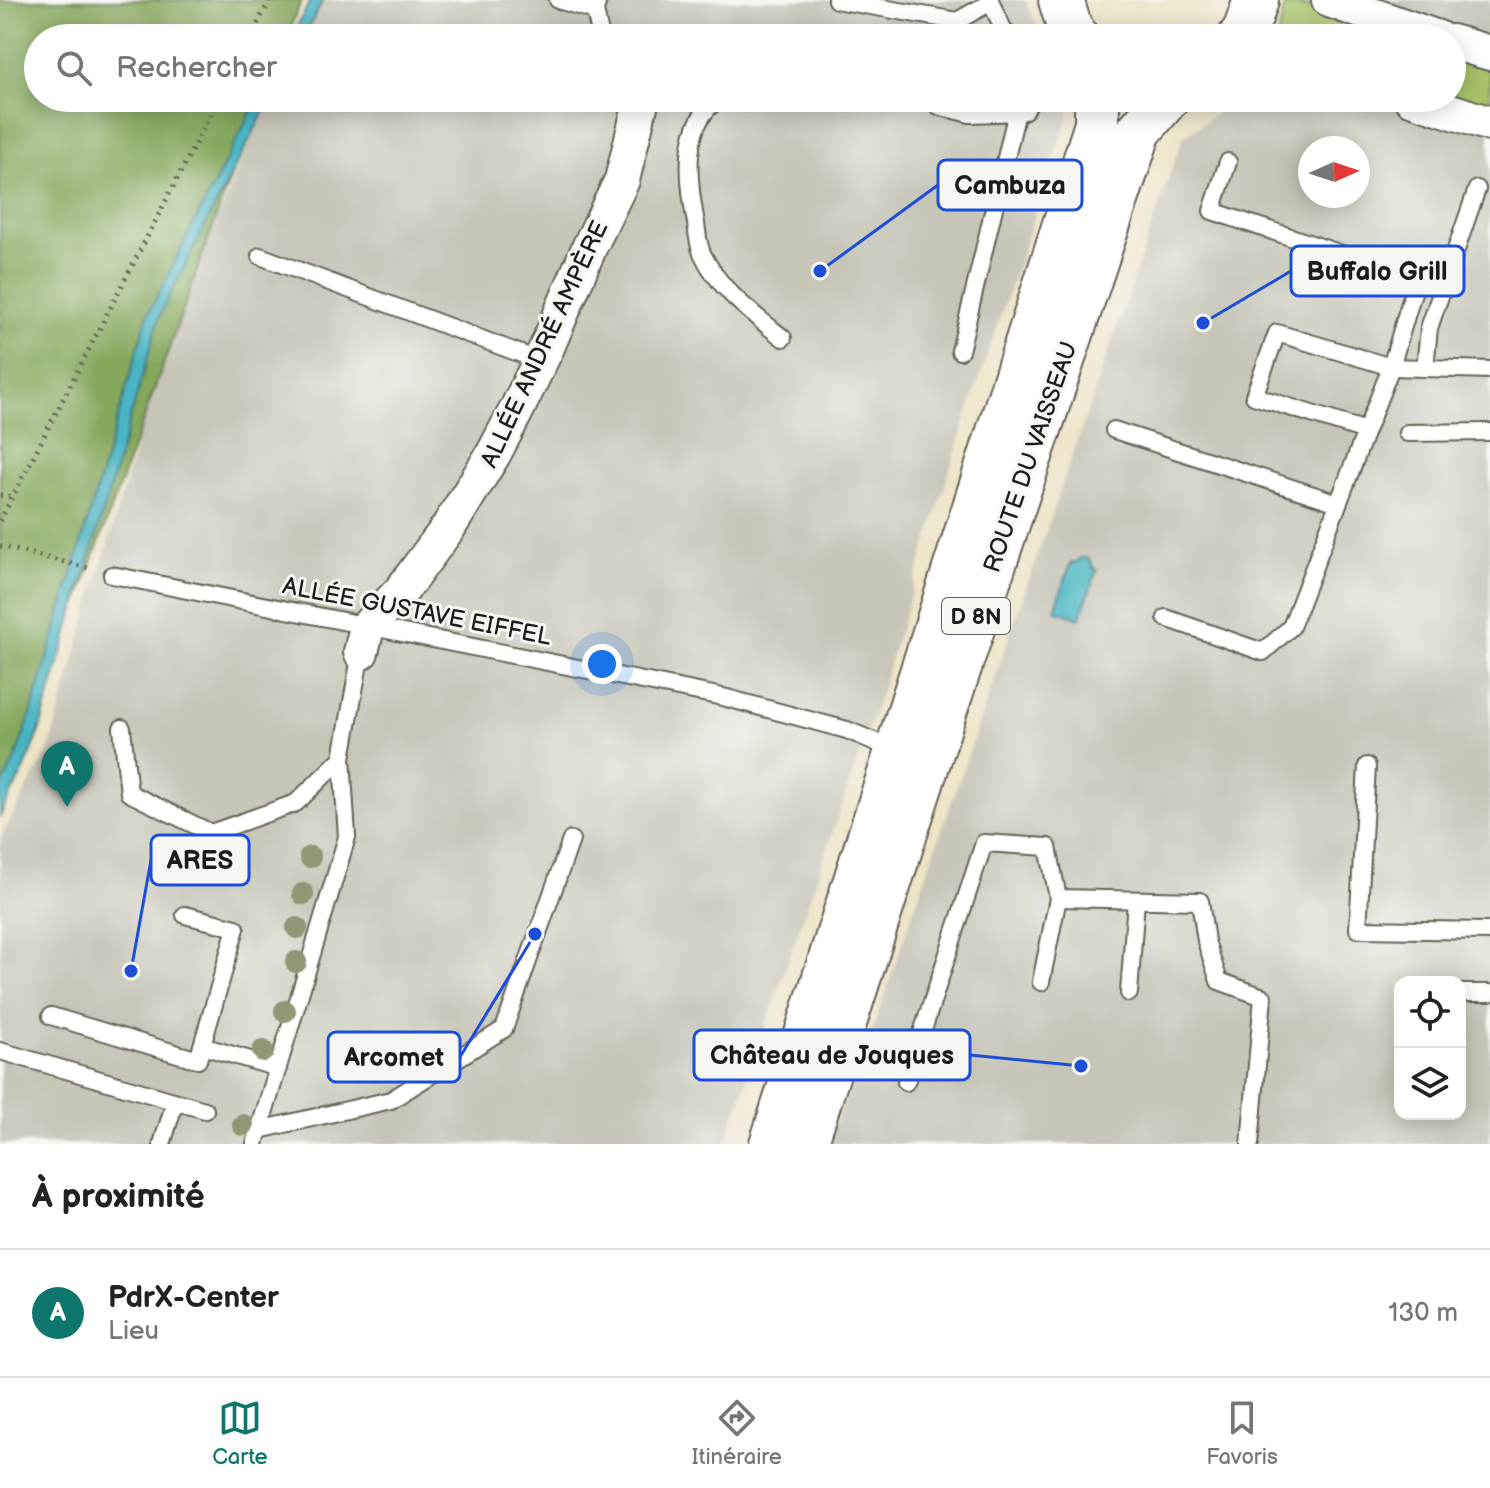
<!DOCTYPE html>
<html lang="fr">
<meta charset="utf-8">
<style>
body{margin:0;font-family:"Balsamiq Sans",sans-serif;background:#f6f6f6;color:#222}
.controls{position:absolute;right:24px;bottom:24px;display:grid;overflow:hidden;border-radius:16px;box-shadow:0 4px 20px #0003}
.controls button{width:72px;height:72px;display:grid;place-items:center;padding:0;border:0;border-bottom:2px solid #e0e0e0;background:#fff;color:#222;font:40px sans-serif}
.compass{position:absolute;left:1298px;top:136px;width:72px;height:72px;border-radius:50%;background:#fff;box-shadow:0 4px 20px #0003;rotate:87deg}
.you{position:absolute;left:602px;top:664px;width:28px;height:28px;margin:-20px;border:6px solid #fff;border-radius:50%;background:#1a73e8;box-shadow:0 0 0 12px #1a73e833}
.badge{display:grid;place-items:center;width:52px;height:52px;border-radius:50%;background:#0f766e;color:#fff;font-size:26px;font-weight:700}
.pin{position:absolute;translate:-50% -66px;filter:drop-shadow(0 2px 4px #0008)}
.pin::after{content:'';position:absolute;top:42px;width:28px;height:24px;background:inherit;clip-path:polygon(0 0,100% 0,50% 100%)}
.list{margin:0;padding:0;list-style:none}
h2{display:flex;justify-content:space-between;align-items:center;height:104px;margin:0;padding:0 32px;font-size:34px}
h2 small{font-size:26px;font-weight:400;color:#767676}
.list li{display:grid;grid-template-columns:52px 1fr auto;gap:24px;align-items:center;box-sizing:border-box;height:128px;padding:0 32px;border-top:2px solid #e0e0e0}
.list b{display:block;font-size:30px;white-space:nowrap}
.list p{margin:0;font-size:26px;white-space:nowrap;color:#767676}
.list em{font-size:26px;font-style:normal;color:#767676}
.icon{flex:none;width:44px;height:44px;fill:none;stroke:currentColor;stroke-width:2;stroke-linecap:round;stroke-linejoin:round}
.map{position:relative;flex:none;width:1490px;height:1144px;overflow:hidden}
.search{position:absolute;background:#fff;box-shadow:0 4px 20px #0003;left:24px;right:24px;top:24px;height:88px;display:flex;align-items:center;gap:20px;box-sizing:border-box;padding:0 28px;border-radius:44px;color:#767676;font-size:30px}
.sheet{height:232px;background:#fff}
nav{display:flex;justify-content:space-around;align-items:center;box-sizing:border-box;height:112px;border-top:2px solid #e0e0e0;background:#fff;font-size:22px;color:#767676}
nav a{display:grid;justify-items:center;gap:4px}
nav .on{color:#0f766e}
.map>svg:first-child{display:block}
.industrial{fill:#c6c5b8;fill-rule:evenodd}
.green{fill:#a6c168;stroke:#616e42;stroke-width:2}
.forest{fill:#84a75c;stroke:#50623c;stroke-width:2}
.water{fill:#49b5c4;stroke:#326870;stroke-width:2}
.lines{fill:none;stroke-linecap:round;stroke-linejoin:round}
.lane-casing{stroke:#656258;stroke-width:20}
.street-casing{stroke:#656258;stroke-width:38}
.primary-casing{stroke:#656258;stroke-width:48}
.path{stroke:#656258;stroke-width:5;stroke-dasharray:2 6;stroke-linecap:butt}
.lane{stroke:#fff;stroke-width:16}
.street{stroke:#fff;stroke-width:34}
.primary{stroke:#fff;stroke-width:44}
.tree{fill:#949577}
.labels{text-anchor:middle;stroke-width:6;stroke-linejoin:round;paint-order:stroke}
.shield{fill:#f6f6f2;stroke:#5d5d5c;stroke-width:2}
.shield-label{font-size:22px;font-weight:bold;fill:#1c1c1c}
.street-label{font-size:24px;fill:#1c1c1c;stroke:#f6f6f2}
.leader{fill:none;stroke:#1d4ed8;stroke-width:3}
.callout-dot{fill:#1d4ed8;stroke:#f6f6f2;stroke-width:3}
.callout{fill:#f6f6f2;stroke:#1d4ed8;stroke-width:3}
.callout-label{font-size:26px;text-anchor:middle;font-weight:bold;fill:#1c1c1c}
</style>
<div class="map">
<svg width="1490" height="1144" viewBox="0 0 1490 1144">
<rect width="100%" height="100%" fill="#f6f6f2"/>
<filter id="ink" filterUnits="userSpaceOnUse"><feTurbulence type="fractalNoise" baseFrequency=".0125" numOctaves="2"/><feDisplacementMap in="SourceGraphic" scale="16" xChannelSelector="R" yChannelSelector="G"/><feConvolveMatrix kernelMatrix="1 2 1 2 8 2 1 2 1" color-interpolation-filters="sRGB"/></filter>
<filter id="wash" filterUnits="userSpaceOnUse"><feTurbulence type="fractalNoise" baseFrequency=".006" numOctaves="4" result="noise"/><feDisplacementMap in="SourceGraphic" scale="32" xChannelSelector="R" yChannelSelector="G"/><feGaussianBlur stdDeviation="1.8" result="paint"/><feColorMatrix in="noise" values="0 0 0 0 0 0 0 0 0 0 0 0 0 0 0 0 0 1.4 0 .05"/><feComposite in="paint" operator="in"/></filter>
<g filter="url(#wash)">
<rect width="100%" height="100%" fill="#ede3c6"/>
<g class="industrial">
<path d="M 311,0 L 1027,0 L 1027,5 L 1042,38 L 295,38 Z"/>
<path d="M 1289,0 L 1490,0 L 1490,1144 L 826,1144 L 858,1071 L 1183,137 L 1239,98 L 1452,98 L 1452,38 L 1282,38 ZM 1310,148 L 1358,148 L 1358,196 L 1310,196 ZM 1400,982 L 1460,982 L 1460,1114 L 1400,1114 Z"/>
<path d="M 269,98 L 1069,98 L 1072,105 L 965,421 L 877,703 L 725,1144 L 0,1144 L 0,839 L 49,749 L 154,383 L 218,217 Z"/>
</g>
<g class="green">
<path d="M 1285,5 L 1319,8 L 1414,38 L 1281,38 L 1278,35 Z"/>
<path d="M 1452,50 L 1490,62 L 1490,116 L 1452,98 Z"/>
</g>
<path class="forest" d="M 0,0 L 302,0 L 286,38 L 38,38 L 38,98 L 259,98 L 0,818 Z"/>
<g class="water">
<path d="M 311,0 L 323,0 L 303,38 L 290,38 Z"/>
<path d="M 258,98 L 271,98 L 161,312 L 37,739 L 25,768 L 0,815 L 0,789 L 13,764 L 31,714 L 148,314 Z"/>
<path d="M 1080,558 L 1088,558 L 1092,563 L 1093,568 L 1097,570 L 1080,618 L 1055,610 L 1071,562 L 1076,563 Z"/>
</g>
</g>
<g filter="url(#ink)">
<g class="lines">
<defs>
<g id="lane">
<path d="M 558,0 L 595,11"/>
<path d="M 598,0 L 595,11 L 601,38"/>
<path d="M 836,0 L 957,21 L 989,3"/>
<path d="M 990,0 L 1004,31 L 1013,38"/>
<path d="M 721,98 C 680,121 688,183 696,223 C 697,232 698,244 702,253 C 719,290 752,313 783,338"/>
<path d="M 1228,162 L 1212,211 L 1417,279 L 1391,367 L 1490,370"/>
<path d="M 260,256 L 540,361"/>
<path d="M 960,351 L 1019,103"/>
<path d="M 1425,368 L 1429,328 L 1477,189"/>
<path d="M 1114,430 L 1338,503"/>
<path d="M 1407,433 L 1490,432"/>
<path d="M 112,575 L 723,697 L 847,730 L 895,750"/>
<path d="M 1166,618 L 1263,652 L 1291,627 L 1366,431 L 1254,396 L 1277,333 L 1391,367 L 1366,431"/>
<path d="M 122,728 L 129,793 L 211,833 L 296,803 L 342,758"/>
<path d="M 1367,766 L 1358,929 L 1490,931"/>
<path d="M 1041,982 L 1058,898"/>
<path d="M 1129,993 L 1136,900"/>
<path d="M 1460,993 L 1490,993"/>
<path d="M 51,1016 L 198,1060 L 236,928 L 185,915"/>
<path d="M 202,1046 L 278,1068"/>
<path d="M 0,1051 L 205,1110"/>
<path d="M 906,1082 L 984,843 L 1048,847 L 1058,898 L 1200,901 L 1206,941 L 1219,981 L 1263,997 L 1250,1144"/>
<path d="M 259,1130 L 391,1100 L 504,1029 L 571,840"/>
<path d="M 162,1144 L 175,1102"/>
<path d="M 255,1144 L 347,837 L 342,758 L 361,652"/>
</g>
<g id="street">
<path d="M 1329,0 L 1438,38"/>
<path d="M 1452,42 L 1490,53"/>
<path d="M 943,98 L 971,105 L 1019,103 L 1020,98"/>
<path d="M 1411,98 L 1490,124"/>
<path d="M 361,652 L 367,627 L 402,590 L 448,528 L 494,453 L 516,411 L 547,347 L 589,248 L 622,180 L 642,98"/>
</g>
<g id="primary">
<path d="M 1061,0 L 1069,26 L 1077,38"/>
<path d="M 1240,38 L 1246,29 L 1256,0"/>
<path d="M 772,1144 L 1097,124 L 1097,98"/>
<path d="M 805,1144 L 941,721 L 1139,131 L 1167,98"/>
</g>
</defs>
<use href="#lane" class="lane-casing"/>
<use href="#street" class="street-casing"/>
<use href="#primary" class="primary-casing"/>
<g class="path">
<path d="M 250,38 L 270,0"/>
<path d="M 0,495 L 12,497"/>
<path d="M 0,521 L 219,98"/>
<path d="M 0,546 L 92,569"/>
</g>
<use href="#lane" class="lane"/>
<use href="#street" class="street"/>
<use href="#primary" class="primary"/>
</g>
<g class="tree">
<circle cx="310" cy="857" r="11"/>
<circle cx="303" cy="894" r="11"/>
<circle cx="297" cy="928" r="11"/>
<circle cx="296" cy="962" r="11"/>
<circle cx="285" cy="1011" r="11"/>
<circle cx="263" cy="1051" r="11"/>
<circle cx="243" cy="1125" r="11"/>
</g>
</g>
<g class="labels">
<rect class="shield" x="942" y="598" width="68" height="36" rx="6"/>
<g class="shield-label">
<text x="976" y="624">D 8N</text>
</g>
<g class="street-label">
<text transform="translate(544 344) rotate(-65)" y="8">ALLÉE ANDRÉ AMPÈRE</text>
<text transform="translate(1030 457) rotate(-71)" y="8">ROUTE DU VAISSEAU</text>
<text transform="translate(417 611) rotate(11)" y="8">ALLÉE GUSTAVE EIFFEL</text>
</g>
</g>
<path class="leader" d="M820 271L938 185M1203 323L1291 271M131 971L151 860M1081 1066L970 1055M535 934L460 1057"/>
<g class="callout-dot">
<circle cx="820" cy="271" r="8"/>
<circle cx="1203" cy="323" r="8"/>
<circle cx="131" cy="971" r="8"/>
<circle cx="1081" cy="1066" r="8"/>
<circle cx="535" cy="934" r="8"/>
</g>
<g class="callout">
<rect x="938" y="160" width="144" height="50" rx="8"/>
<rect x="1291" y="246" width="173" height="50" rx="8"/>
<rect x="151" y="835" width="98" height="50" rx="8"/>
<rect x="694" y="1030" width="276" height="50" rx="8"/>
<rect x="328" y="1032" width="132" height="50" rx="8"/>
</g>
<g class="callout-label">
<text x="1010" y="194">Cambuza</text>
<text x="1377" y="280">Buffalo Grill</text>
<text x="200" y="869">ARES</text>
<text x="832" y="1064">Château de Jouques</text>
<text x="394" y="1066">Arcomet</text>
</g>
</svg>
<div class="controls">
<button><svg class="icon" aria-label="locate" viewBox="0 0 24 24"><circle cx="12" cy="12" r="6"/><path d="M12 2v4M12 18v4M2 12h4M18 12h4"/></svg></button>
<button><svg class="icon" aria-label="layers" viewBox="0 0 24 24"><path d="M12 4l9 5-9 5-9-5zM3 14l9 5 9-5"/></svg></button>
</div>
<svg class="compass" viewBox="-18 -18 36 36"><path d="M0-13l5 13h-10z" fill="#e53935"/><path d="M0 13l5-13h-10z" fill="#767676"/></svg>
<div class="you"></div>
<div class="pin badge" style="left:67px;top:807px">A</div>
<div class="search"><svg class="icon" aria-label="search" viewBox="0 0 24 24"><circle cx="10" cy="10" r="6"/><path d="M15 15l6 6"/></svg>Rechercher</div>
</div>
<section class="sheet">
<h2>À proximité<small></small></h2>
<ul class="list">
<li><span class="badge">A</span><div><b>PdrX-Center</b><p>Lieu</p></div><em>130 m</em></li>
</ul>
</section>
<nav>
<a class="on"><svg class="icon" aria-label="map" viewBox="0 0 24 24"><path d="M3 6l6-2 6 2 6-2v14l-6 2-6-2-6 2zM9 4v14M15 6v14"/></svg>Carte</a>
<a><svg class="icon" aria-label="directions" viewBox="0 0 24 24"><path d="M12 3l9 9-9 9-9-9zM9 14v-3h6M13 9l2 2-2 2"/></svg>Itinéraire</a>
<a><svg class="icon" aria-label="saved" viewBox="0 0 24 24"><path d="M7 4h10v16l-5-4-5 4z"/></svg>Favoris</a>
</nav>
